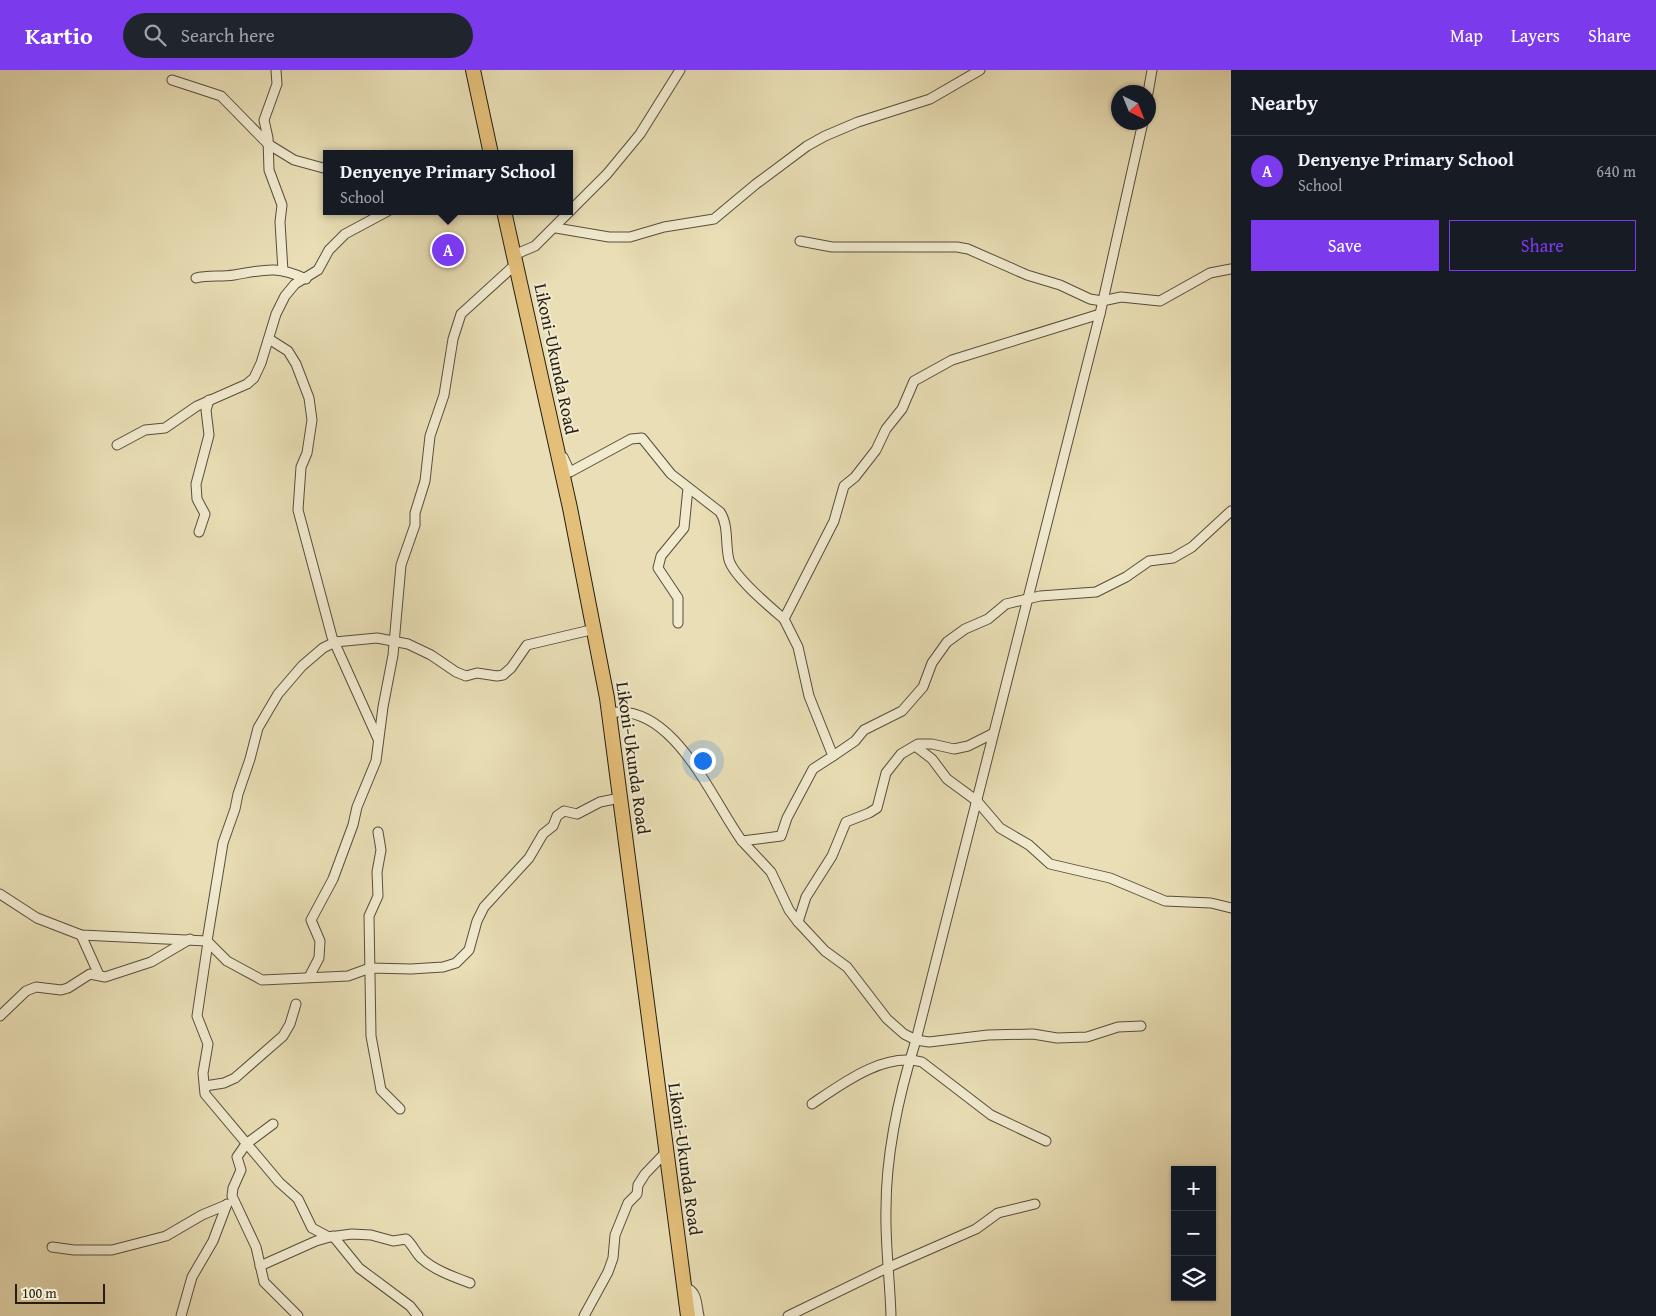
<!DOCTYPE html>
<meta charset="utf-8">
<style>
body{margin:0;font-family:"Gentium Book Plus",serif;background:#20242c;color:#f1f3f6}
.controls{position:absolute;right:15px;bottom:15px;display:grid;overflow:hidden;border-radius:0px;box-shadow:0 1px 4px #0004}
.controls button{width:45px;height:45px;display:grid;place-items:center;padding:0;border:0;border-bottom:1px solid #363941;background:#171b24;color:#f1f3f6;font:25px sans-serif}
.compass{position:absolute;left:1111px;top:15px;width:45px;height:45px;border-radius:50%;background:#171b24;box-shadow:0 1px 4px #0004;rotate:137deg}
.scale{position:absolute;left:15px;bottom:12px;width:90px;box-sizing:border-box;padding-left:5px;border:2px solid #261e13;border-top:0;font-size:14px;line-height:18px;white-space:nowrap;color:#261e13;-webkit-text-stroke:4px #f1eacf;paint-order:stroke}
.you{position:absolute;left:702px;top:690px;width:18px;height:18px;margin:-12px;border:4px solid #fff;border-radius:50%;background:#1a73e8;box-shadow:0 0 0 8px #1a73e833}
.badge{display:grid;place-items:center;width:32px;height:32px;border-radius:50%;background:#7c3aed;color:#fff;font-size:16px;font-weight:700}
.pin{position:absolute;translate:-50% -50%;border:2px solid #fff;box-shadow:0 1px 5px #0006}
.popup{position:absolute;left:323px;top:80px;width:250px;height:65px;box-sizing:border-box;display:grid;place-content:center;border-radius:0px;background:#171b24;filter:drop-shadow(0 1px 4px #0005);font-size:16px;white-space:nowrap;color:#9ea1a6}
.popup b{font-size:19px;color:#f1f3f6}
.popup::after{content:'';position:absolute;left:50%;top:100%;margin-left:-10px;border:10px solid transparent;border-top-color:#171b24}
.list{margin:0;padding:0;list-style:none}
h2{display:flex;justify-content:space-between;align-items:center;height:65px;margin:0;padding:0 20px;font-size:21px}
h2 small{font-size:16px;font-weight:400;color:#9ea1a6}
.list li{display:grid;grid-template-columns:32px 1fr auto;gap:15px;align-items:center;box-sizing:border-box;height:70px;padding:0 20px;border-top:1px solid #363941}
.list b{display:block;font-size:19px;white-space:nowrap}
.list p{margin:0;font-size:16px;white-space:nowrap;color:#9ea1a6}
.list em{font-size:16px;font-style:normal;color:#9ea1a6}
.actions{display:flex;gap:10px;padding:15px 20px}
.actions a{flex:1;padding:11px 0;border:1px solid #7c3aed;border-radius:0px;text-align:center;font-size:18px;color:#7c3aed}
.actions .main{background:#7c3aed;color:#fff}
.icon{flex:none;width:28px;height:28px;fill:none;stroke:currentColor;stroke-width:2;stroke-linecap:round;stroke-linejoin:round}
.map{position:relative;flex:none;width:1231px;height:1246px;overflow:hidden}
header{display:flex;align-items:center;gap:30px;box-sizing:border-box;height:70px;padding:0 25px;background:#7c3aed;color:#fff}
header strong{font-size:24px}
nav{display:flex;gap:28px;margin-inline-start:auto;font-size:18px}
.search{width:350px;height:45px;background:#20242c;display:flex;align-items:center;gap:12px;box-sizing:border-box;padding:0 18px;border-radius:28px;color:#9ea1a6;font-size:19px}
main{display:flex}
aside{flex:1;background:#171b24}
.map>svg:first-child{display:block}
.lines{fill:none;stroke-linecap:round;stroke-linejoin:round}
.minor-casing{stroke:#574e3c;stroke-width:11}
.highway-casing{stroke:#261e13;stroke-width:16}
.minor{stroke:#f1eacf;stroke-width:9}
.highway{stroke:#e4bf7a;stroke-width:14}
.labels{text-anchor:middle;stroke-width:4;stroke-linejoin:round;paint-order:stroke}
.street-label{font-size:18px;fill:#261e13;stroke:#f1eacf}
</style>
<header>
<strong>Kartio</strong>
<div class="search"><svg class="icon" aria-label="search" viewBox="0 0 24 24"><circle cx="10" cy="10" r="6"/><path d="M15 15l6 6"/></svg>Search here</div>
<nav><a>Map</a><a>Layers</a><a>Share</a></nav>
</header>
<main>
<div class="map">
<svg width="1231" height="1246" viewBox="0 0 1231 1246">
<rect width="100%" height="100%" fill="#e9deb5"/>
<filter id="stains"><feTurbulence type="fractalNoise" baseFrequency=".004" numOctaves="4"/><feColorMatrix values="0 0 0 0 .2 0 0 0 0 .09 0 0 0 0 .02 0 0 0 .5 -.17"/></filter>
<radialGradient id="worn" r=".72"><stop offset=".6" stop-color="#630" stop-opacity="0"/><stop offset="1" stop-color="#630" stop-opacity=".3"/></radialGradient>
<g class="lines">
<defs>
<g id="minor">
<path d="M 276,0 L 277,14 L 264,50 L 268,68 L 269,100 L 282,135 L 280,152 L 283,201"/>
<path d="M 172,10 L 221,26 L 268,74 L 294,90 L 327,99"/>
<path d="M 1148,23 L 1152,0"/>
<path d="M 556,158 L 609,167 L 630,167 L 664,157 L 714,149 L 756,114 L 807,76 L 825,66 L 858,52 L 930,29 L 980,0"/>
<path d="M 800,171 L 832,177 L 957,177 L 968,179 L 1027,205 L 1060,215 L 1090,229 L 1102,231 L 1121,227 L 1160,231 L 1210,203 L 1231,199"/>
<path d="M 514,185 L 535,176 L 607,104 L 640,64 L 680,0"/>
<path d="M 196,208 C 208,205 221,207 234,205 C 264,200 277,195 306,209"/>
<path d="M 269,269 L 288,281 L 296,294 L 309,328 L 312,350 L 307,383 L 301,397 L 298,440 L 332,567 L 378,669"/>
<path d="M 117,375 L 145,360 L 165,358 L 197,336 L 247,314 L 254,308 L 261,293 L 276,244 L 285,226 L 295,214 L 318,200 L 329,180 L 345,164 L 388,141"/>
<path d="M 563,387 L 570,402 L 631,369 L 642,368 L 671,404 L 720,442 C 729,455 725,475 729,490 C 734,507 770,537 784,549"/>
<path d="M 199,462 L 205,444 L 197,429 L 196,414 L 209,365 L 206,340 L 209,330"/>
<path d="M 678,553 L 678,528 L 658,498 L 661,486 L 684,458 L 688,418"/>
<path d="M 609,643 C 673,631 712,730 742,771 L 781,766 L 787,748 L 813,699 L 833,686 L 809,626 L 798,577 L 784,549 L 834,451 L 844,416 L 855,407 L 876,380 L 886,359 L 902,339 L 914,311 L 952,290 L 1100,244"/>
<path d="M 915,676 L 932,689 L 947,709 L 977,731 L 1000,758 L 1029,775 L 1050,794 L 1110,808 L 1165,831 L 1211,833 L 1231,838"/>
<path d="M 833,686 L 855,671 L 864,660 L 902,641 L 923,617 L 932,593 L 947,572 L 965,559 L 988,549 L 1006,534 L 1040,526 L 1096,522 L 1126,507 L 1149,491 L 1173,488 L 1192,477 L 1231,441"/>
<path d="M 378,762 L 381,780 L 377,802 L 378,826 L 369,846 L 371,966 L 381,1020 L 400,1039"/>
<path d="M 742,771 L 771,802 L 789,840 L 798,852 L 825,881 L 847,897 L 887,949 L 904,964 L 916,970 L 929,972 L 988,965 L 1033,964 L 1057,968 L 1087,967 L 1118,957 L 1141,956"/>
<path d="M 0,824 L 37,848 L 81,865 L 207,871 L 227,891 L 262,910 L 348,906 L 370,898 L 411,899 L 443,897 L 456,893 L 469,880 L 477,851 L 484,837 L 529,788 L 543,764 L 553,756 L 557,746 L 564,741 L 577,744 L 600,732 L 620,728"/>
<path d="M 798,852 L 806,827 L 832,786 L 846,752 L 869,743 L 877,738 L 886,703 L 901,684 L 918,674 L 932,674 L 954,679 L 968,676 L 992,664"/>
<path d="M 81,865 L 99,905"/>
<path d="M 207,871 L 223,773 L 235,739 L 238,724 L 250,689 L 258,658 L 278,624 L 302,596 L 323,578 L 335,572 L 377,568 L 408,574 L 431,585 L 456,602 L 466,606 L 477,603 L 497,606 L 503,605 L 511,598 L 527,575 L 595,559"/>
<path d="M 208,872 L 197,946 L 208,974 L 203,1003 L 205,1024 L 279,1112 L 298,1129 L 312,1158 L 329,1167 L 352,1164 L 371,1165 L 393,1171 L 406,1169 C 413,1175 415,1182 421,1188 C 434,1200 454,1207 470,1213"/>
<path d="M 309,907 L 319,888 L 320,871 L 311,850 L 333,809 L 353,755 L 357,737 L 376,691 L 383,637 L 393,585 L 401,495 L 415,455 L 415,443 L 425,411 L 430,366 L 444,325 L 453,269 L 461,244 L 516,194"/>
<path d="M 0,946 L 26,921 L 36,917 L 61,920 L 68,918 L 90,904 L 105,907 L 151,892 L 190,869"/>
<path d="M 205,1016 L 224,1013 L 235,1008 L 283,966 L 290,954 L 296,934"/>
<path d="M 812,1034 C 843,1013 884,982 922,992 L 991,1045 L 1046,1071"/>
<path d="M 273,1054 L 246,1074 L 237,1087 L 241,1100 L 233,1118 L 232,1126 L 256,1177 L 264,1212 L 298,1246"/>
<path d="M 52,1177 L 74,1180 L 112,1180 L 166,1166 L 202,1145 L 226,1135"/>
<path d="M 260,1196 L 316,1171 L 333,1166 L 359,1198 L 410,1236 L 418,1246"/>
<path d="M 684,1217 C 698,1221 696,1233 699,1246"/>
<path d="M 181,1246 L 192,1207 L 213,1171 L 227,1134"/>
<path d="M 584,1246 L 608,1202 L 613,1188 L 615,1165 L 628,1133 L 637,1124 L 638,1115 L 645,1104 L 665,1083"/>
<path d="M 788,1246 L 889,1197 L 976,1159 L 998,1143 L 1035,1134"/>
<path d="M 891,1246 C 890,1210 885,1174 886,1139 C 886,1082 899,1024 916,970 L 1100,244 L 1143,52"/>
</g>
<g id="highway">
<path d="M 473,0 L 491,84"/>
<path d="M 504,141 L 570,438 L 607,628 L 688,1246"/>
</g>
</defs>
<use href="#minor" class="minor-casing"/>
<use href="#highway" class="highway-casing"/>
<use href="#minor" class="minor"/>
<use href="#highway" class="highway"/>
</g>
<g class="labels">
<g class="street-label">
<text transform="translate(556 289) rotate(78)" y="6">Likoni-Ukunda Road</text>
<text transform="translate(633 688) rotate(82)" y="6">Likoni-Ukunda Road</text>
<text transform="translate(685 1089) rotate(82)" y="6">Likoni-Ukunda Road</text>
</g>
</g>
<rect width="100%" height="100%" filter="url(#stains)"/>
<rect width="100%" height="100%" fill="url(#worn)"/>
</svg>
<div class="controls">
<button>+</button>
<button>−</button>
<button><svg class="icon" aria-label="layers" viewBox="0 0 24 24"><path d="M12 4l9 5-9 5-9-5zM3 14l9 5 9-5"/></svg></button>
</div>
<svg class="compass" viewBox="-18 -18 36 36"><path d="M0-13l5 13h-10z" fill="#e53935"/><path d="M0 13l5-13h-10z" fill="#9ea1a6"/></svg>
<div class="scale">100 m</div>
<div class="you"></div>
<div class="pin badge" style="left:448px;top:180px">A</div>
<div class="popup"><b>Denyenye Primary School</b>School</div>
</div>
<aside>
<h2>Nearby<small></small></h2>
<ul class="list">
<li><span class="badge">A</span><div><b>Denyenye Primary School</b><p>School</p></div><em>640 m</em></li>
</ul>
<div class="actions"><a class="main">Save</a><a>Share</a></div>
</aside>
</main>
